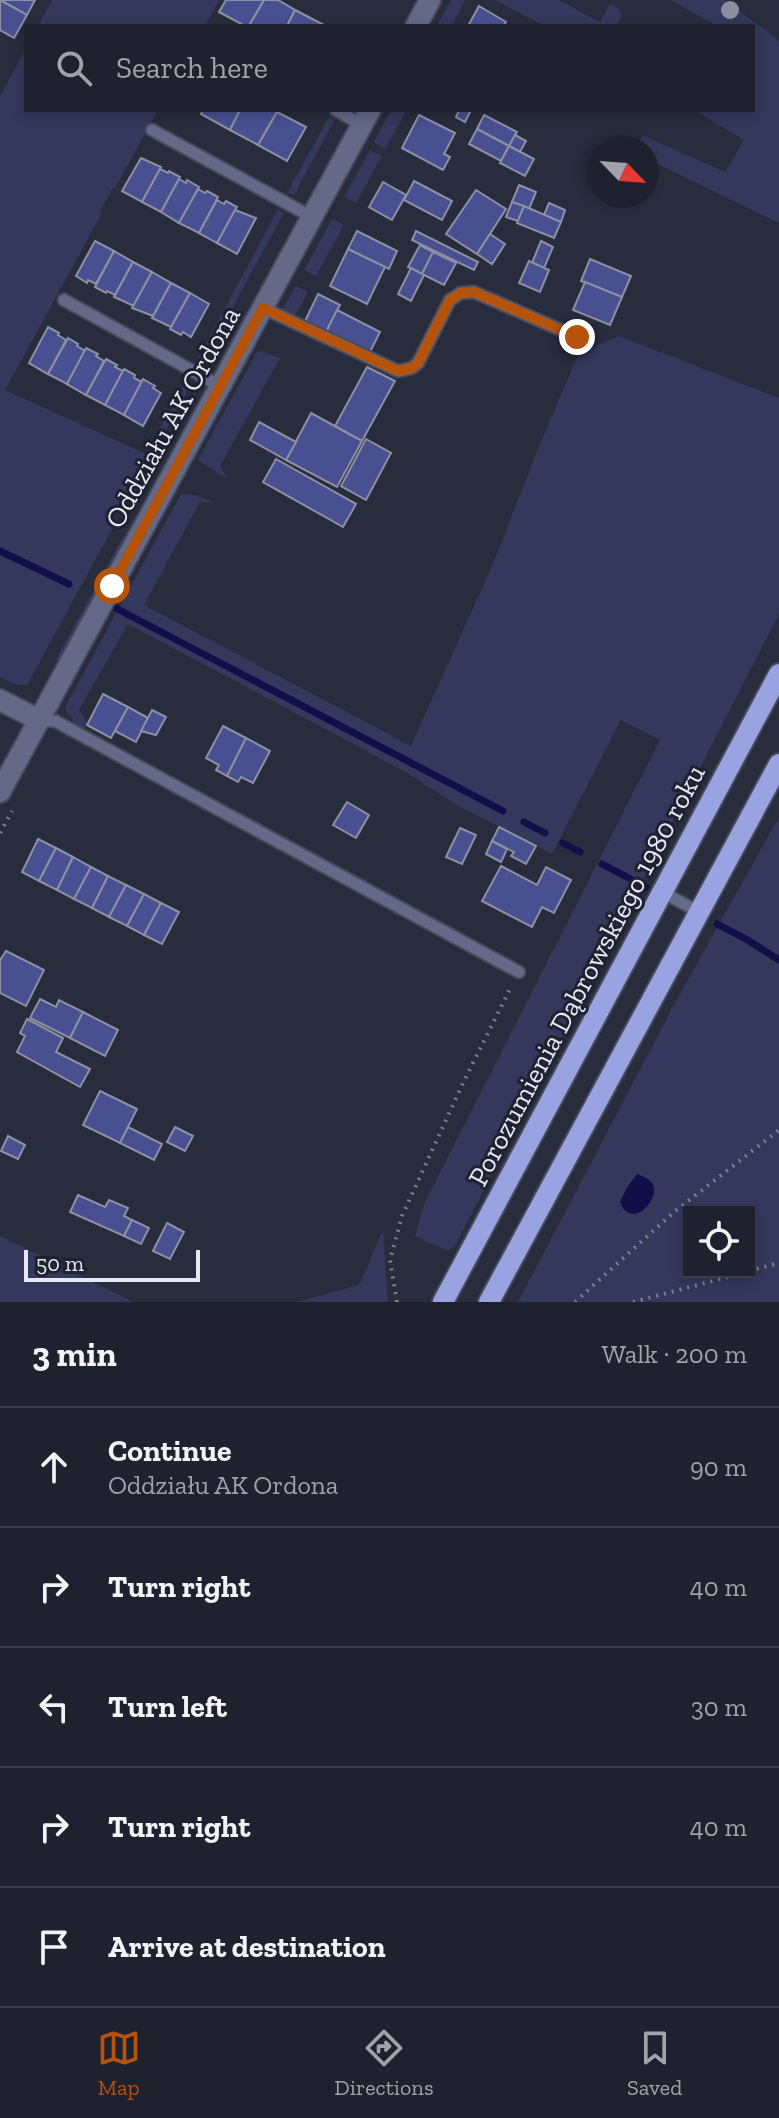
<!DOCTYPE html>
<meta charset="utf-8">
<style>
body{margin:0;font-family:"Zilla Slab",serif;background:#272936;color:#f1f3f6}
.controls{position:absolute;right:24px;bottom:24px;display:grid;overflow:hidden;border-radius:0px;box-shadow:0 4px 12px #0003}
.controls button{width:72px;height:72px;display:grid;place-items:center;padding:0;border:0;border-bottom:2px solid #3c3e4a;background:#1f212e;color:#f1f3f6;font:40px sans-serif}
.compass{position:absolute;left:587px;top:136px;width:72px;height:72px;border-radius:50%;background:#1f212e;box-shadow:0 4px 12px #0003;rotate:115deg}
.scale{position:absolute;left:24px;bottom:20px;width:176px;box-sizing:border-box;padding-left:8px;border:4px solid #e6e8f3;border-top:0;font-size:22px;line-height:28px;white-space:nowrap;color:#e6e8f3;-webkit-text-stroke:6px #202232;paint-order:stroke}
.stop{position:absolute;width:24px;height:24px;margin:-18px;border:6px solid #b45309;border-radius:50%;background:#fff}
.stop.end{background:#b45309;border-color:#fff;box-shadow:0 2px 8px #0008}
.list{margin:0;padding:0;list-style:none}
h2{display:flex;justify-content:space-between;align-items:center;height:104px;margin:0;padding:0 32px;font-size:34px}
h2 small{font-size:26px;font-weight:400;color:#a1a3aa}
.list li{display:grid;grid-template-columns:52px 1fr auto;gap:24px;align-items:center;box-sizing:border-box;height:120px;padding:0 32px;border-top:2px solid #3c3e4a}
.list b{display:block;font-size:30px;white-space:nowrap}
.list p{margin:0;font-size:26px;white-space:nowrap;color:#a1a3aa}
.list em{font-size:26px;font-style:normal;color:#a1a3aa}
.icon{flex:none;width:44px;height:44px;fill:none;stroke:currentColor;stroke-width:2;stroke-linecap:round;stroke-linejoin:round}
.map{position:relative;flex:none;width:779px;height:1302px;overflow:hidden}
.search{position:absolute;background:#1f212e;box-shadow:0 4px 12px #0003;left:24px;right:24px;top:24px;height:88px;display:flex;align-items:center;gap:20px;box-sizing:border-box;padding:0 28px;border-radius:0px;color:#a1a3aa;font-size:30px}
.sheet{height:704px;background:#1f212e}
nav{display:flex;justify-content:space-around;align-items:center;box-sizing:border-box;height:112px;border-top:2px solid #3c3e4a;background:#1f212e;font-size:22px;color:#a1a3aa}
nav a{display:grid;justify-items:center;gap:4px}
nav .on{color:#b45309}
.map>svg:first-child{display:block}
.green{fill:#33385c;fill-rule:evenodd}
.water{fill:#120e4a}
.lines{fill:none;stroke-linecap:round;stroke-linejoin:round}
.stream{stroke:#120e4a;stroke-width:7}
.building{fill:#495092;stroke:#8c90a4;stroke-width:2}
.service-casing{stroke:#474a5a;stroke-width:15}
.minor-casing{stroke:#474a5a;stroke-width:24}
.tertiary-casing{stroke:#474a5a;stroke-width:24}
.primary-casing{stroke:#474a5a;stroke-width:24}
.path{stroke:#7d7f8e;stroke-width:4;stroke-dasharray:2 6;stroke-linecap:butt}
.service{stroke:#646987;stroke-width:11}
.minor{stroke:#646987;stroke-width:20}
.tertiary{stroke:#646987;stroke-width:20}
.primary{stroke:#99a3e1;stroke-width:20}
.tree{fill:#8a8ea1}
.route{stroke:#b45309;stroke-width:10}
.labels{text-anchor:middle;stroke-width:6;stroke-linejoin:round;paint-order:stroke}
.street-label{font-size:28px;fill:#e6e8f3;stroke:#202232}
</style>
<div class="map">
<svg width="779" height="1302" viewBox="0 0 779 1302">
<rect width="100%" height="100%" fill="#292c3d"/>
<g class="green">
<path d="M 52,0 L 219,0 L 205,26 L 38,26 Z"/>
<path d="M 451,0 L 465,0 L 452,26 L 437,26 Z"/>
<path d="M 496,0 L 559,0 L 600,22 L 610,4 L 620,9 L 618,12 L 622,15 L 616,26 L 544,26 Z"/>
<path d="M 671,0 L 725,0 L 779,41 L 779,223 L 647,159 L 647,148 L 636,148 L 642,135 L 725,172 L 744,140 L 694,110 L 753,110 L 753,26 L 717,26 Z"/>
<path d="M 26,48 L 26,110 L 158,110 L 115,188 L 113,188 L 100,211 L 102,213 L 5,390 L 146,454 L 186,380 L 192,383 L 124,508 L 119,505 L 109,523 L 114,526 L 27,685 L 17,685 L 0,677 L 0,96 Z"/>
<path d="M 391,110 L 407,110 L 385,149 L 374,142 Z"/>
<path d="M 329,117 L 334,121 L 294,195 L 287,193 Z"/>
<path d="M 370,150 L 382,156 L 356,203 L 344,197 Z"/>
<path d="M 278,209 L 284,213 L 202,364 L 196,362 Z"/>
<path d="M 332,219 L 344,225 L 316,276 L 304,270 Z"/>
<path d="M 296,286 L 308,292 L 295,316 L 326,332 L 281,313 Z"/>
<path d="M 619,336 L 779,398 L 779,614 L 455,1246 L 447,1251 L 415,1236 L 425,1202 L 660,740 L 621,720 L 552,854 L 457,805 L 404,771 L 128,624 L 79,710 L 87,722 L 84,729 L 72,722 L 73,717 L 67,713 L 65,707 L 181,494 L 194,495 L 216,503 L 200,502 L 144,605 L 411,746 L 495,559 L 539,446 L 579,353 Z"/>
<path d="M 261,351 L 280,358 L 220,466 L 228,479 L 198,460 L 257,352 Z"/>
<path d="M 124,535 L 125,537 L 59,660 L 56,659 Z"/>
<path d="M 779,817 L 779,1302 L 518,1302 L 676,1001 ZM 689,1212 L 749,1212 L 749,1272 L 689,1272 Z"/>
<path d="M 383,1230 L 388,1302 L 296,1302 L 359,1285 Z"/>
<path d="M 0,1236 L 133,1302 L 0,1302 Z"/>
</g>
<path class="water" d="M 637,1174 C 642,1176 651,1179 653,1185 C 660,1198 632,1232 620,1202 L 626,1189 Z"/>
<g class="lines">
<g class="stream">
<path d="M 0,551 L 69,584"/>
<path d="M 104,602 L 503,811"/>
<path d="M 524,822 L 545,833"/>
<path d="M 563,843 L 580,852"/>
<path d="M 602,864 L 646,887"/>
<path d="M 717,924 L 746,939 L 779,960"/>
</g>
</g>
<g class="building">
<path d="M 0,0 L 35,0 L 27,15 Z"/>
<path d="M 0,0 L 27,15 L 14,38 L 0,30 Z"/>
<path d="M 226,0 L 264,0 L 249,26 L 245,26 L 219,12 Z"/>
<path d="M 264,0 L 278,0 L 295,10 L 287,26 L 249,26 Z"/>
<path d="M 479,6 L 506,22 L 503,26 L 468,26 Z"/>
<path d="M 295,10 L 324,25 L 287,26 Z"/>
<path d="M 203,110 L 240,110 L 230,130 L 201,114 Z"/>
<path d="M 240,110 L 274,110 L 277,112 L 258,145 L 230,130 Z"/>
<path d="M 459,110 L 471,110 L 465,122 L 456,117 Z"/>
<path d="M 277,112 L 306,127 L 287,161 L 258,145 Z"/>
<path d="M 419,115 L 455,133 L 444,154 L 450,157 L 443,170 L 402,148 Z"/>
<path d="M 484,115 L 517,132 L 509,146 L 477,129 Z"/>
<path d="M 477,129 L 509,146 L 501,161 L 469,144 Z"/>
<path d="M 515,135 L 526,141 L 520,152 L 509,146 Z"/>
<path d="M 509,146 L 534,159 L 525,176 L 500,163 Z"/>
<path d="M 141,158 L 161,167 L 142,202 L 122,191 Z"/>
<path d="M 160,169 L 168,173 L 169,171 L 180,177 L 161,212 L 142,202 Z"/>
<path d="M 179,179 L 186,183 L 187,180 L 199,187 L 179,223 L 161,212 Z"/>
<path d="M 414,181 L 452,201 L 442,220 L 404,200 Z"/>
<path d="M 383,182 L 406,195 L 392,220 L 369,207 Z"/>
<path d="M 519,185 L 536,192 L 529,209 L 512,202 Z"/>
<path d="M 198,189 L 205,193 L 207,191 L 218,197 L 199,233 L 179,223 Z"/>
<path d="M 476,190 L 506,209 L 477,254 L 446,234 Z"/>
<path d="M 217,200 L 224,204 L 226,201 L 237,207 L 217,243 L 199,233 Z"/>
<path d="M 512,202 L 524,206 L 518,221 L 506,217 Z"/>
<path d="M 549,203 L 565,210 L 561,222 L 544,215 Z"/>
<path d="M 524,206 L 561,222 L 554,238 L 517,223 Z"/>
<path d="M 235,210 L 256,218 L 237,254 L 217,243 Z"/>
<path d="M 357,231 L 397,251 L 389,269 L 348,249 Z"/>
<path d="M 416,231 L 478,262 L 474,270 L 412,240 Z"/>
<path d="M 490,234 L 505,244 L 492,264 L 477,254 Z"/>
<path d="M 95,241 L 114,251 L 96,284 L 88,280 L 87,283 L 76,276 Z"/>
<path d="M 541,241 L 553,247 L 544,268 L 532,263 Z"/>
<path d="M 420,245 L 433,252 L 422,274 L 408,267 Z"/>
<path d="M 348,249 L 385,267 L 367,304 L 330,286 Z"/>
<path d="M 114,251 L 133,262 L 115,295 L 107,291 L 106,293 L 95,287 Z"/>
<path d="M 433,252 L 456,263 L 444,285 L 422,274 Z"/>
<path d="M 590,259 L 631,276 L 622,297 L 581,281 Z"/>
<path d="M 529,261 L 549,270 L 540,292 L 519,283 Z"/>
<path d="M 133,262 L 152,272 L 134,306 L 114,297 Z"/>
<path d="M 411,268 L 424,275 L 411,301 L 398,294 Z"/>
<path d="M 152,272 L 171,283 L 153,316 L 132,308 Z"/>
<path d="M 585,282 L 622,297 L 610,325 L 573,310 Z"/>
<path d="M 171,283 L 190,293 L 171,327 L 152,318 Z"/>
<path d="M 190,293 L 209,304 L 191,337 L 183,332 L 181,335 L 170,329 Z"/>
<path d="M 318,294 L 340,305 L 326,332 L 305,321 Z"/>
<path d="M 337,310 L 380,332 L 369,354 L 326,332 Z"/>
<path d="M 48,327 L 59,333 L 58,335 L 66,340 L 48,374 L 29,363 Z"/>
<path d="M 68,338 L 78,344 L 77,346 L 85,351 L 67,384 L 48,374 Z"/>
<path d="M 86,348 L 98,354 L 96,356 L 104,361 L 86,395 L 67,384 Z"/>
<path d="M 106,359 L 117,365 L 115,367 L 123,371 L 105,405 L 86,395 Z"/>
<path d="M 367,367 L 395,381 L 362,441 L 335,426 Z"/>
<path d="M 124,369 L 135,375 L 134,378 L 142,382 L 124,415 L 105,405 Z"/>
<path d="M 143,379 L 155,386 L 153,388 L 161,393 L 143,426 L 124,415 Z"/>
<path d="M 311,413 L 362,441 L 337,487 L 286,460 Z"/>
<path d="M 259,422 L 296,442 L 286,460 L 250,440 Z"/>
<path d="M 366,439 L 391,453 L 366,500 L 341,486 Z"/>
<path d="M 276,459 L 356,504 L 343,527 L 263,482 Z"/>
<path d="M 103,694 L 128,707 L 111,738 L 87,725 Z"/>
<path d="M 128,707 L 148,718 L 136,742 L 115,731 Z"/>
<path d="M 152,710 L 166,717 L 156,735 L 141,731 Z"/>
<path d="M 223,726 L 246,738 L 227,776 L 216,770 L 219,765 L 206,758 Z"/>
<path d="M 246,738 L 270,751 L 253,783 L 241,777 L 238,782 L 227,776 Z"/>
<path d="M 347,802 L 369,815 L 356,838 L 333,825 Z"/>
<path d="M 499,827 L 536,846 L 526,864 L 511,856 L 514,852 L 492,841 Z"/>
<path d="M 460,828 L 476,835 L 462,864 L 446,857 Z"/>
<path d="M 38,839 L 56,848 L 39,881 L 22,872 Z"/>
<path d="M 492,841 L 507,849 L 501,862 L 486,854 Z"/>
<path d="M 56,848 L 73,857 L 57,890 L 39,881 Z"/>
<path d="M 73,857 L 91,867 L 74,899 L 57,890 Z"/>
<path d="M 501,866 L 537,885 L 546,867 L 571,880 L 554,913 L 542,907 L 532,927 L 482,901 Z"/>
<path d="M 91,867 L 108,876 L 92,908 L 74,899 Z"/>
<path d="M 108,876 L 126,885 L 109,917 L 92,908 Z"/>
<path d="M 126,885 L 144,894 L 127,926 L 109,917 Z"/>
<path d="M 144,894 L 161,903 L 144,935 L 127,926 Z"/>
<path d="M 161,903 L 179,912 L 162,944 L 144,935 Z"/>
<path d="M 6,951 L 44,970 L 26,1006 L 0,993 L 0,960 Z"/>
<path d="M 40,999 L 56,1007 L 59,1000 L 83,1012 L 70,1038 L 30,1018 Z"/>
<path d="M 83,1012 L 118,1030 L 105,1056 L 70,1038 Z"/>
<path d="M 27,1019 L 63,1038 L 56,1052 L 90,1069 L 80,1087 L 17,1052 L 25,1036 L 20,1033 Z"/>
<path d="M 100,1091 L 137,1109 L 120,1143 L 83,1125 Z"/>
<path d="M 128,1127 L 162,1144 L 154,1160 L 120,1143 Z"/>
<path d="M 175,1127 L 193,1136 L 185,1151 L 167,1142 Z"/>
<path d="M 8,1136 L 25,1145 L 18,1159 L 1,1151 Z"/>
<path d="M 78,1195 L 105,1207 L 109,1200 L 128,1208 L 124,1216 L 132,1220 L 124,1236 L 70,1212 Z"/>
<path d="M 132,1220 L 149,1228 L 141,1244 L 124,1236 Z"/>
<path d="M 167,1223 L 184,1232 L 170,1259 L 153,1251 Z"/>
</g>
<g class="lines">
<defs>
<g id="service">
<path d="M 336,110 L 362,125"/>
<path d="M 152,130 L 312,217"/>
<path d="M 64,300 L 220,386"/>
<path d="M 263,308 L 398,371 L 412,368 L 418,363 L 450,300 L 461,293 L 474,292 L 577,337"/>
<path d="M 39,720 L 55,721 L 519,972"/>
<path d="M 662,892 L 699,912"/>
</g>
<path id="minor" d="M 0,700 L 39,720"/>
<g id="tertiary">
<path d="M 416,26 L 430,0"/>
<path d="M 0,792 L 370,110"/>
</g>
<g id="primary">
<path d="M 443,1302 L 779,674"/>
<path d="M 489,1302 L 779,764"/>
</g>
</defs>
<use href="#service" class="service-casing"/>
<use href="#minor" class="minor-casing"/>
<use href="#tertiary" class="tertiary-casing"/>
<use href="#primary" class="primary-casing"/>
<g class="path">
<path d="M 0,833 L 12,811"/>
<path d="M 749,1271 L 779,1263"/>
<path d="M 397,1302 L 390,1260 L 402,1216 L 463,1083 L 511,987"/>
<path d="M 575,1302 L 674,1212 L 779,1130"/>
<path d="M 633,1302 L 747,1272"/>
</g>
<use href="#service" class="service"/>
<use href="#minor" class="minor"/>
<use href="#tertiary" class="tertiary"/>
<use href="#primary" class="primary"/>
</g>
<circle class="tree" cx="730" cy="10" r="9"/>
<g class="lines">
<path class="route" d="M 112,586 L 263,308 L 398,371 L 412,368 L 418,363 L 450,300 L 461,293 L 474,292 L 577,337"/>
</g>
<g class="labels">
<g class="street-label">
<text transform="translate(172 417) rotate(-61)" y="10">Oddziału AK Ordona</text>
<text transform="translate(586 975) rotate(-62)" y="10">Porozumienia Dąbrowskiego 1980 roku</text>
</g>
</g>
</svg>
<div class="controls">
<button><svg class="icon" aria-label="locate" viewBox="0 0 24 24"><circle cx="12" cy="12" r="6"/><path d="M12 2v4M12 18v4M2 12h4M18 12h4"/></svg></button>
</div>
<svg class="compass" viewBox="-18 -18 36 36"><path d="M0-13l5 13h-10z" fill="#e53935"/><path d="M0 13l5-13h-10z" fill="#a1a3aa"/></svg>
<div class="scale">50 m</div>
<div class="stop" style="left:112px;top:586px"></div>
<div class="stop end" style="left:577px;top:337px"></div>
<div class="search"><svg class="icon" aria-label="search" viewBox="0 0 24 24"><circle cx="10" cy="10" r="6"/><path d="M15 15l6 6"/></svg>Search here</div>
</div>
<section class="sheet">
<h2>3 min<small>Walk · 200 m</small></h2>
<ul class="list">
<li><svg class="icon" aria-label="ahead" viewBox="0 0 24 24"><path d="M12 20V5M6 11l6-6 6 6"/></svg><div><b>Continue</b><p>Oddziału AK Ordona</p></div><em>90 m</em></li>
<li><svg class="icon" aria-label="right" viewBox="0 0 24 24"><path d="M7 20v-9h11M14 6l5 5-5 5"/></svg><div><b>Turn right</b></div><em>40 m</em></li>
<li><svg class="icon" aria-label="left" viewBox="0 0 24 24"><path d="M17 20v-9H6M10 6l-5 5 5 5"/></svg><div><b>Turn left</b></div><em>30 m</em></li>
<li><svg class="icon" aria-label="right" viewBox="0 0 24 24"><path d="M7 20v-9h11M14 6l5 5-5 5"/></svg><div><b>Turn right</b></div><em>40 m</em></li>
<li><svg class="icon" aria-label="arrive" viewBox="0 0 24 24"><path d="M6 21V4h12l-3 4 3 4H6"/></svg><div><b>Arrive at destination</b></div></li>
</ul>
</section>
<nav>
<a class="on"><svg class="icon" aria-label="map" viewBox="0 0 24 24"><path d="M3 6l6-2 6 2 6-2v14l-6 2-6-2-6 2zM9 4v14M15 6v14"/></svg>Map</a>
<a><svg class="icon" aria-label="directions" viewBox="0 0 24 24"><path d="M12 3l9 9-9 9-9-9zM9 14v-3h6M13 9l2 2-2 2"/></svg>Directions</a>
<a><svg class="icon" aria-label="saved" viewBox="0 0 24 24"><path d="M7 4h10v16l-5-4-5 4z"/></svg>Saved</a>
</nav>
